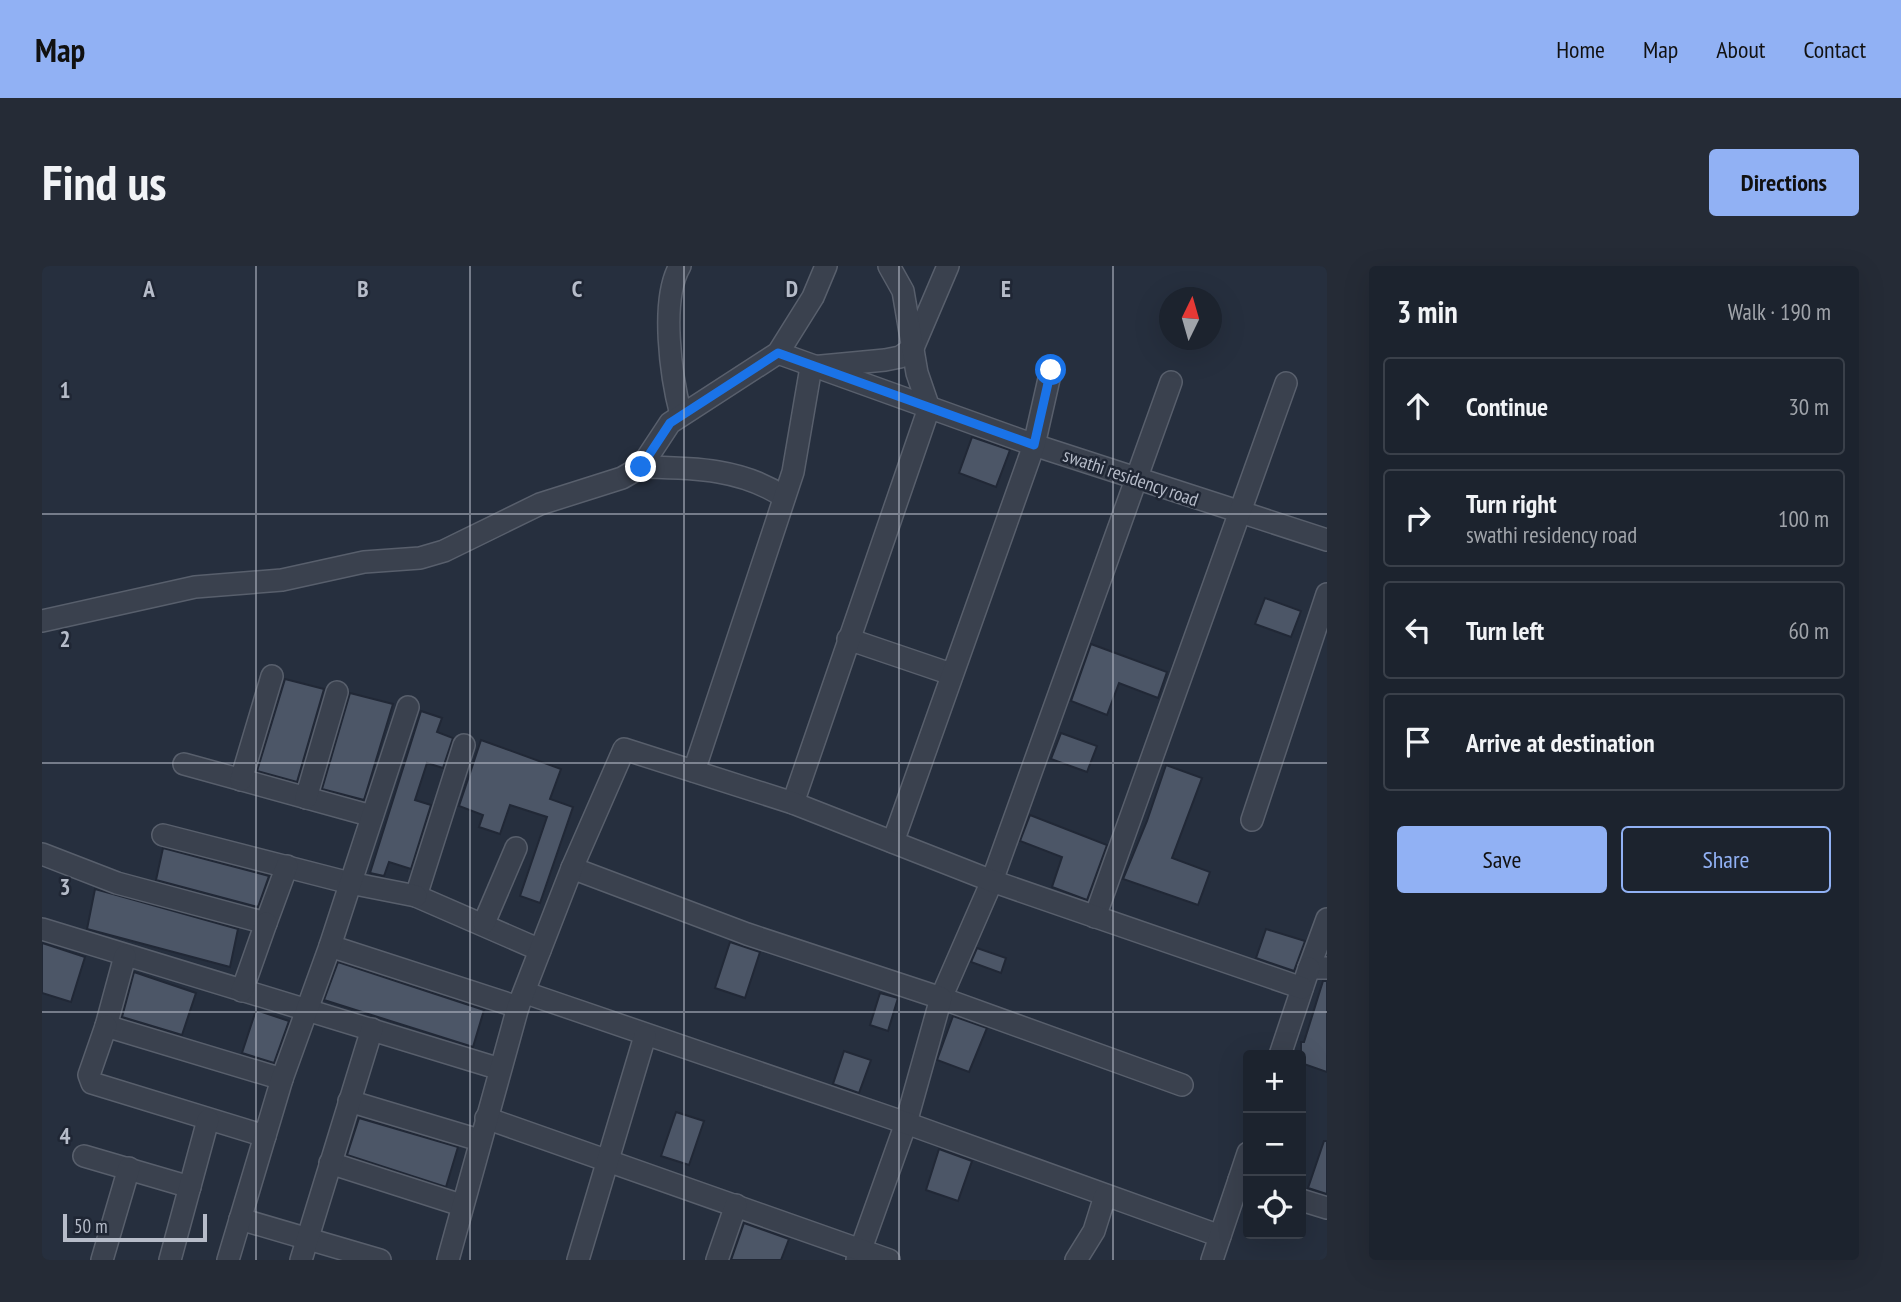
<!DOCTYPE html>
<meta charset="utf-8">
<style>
body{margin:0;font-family:"PT Sans Narrow",sans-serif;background:#252b36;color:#f1f3f6}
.controls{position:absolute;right:21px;bottom:21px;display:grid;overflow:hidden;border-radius:7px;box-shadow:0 7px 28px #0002}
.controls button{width:63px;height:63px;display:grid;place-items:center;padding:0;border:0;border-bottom:2px solid #3a404a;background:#1c232e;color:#f1f3f6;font:35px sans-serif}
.compass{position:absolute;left:1117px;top:21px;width:63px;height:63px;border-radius:50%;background:#1c232e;box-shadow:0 7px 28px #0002;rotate:5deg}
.scale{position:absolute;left:21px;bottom:18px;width:144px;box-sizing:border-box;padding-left:7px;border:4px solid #b6bcc9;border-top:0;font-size:19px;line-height:24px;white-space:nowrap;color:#b6bcc9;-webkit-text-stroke:5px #1f2634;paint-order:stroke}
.stop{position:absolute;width:21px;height:21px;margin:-16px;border:5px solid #1a73e8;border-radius:50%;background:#fff}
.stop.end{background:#1a73e8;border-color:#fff;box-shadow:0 2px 7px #0008}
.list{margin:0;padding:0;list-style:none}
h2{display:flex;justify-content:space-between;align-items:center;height:91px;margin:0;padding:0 28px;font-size:30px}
h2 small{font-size:23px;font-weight:400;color:#a0a4aa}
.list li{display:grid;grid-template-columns:46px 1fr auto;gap:21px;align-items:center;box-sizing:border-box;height:98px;margin:0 14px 14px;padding:0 14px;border:2px solid #3a404a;border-radius:7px}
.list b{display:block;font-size:26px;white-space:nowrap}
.list p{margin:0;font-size:23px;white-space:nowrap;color:#a0a4aa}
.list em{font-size:23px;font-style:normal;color:#a0a4aa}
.actions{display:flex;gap:14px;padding:21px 28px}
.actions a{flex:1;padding:16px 0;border:2px solid #91b1f4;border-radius:7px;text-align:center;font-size:24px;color:#91b1f4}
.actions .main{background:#91b1f4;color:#111}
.icon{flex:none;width:38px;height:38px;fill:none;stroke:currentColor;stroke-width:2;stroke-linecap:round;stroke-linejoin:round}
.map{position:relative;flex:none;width:1285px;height:994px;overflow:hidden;border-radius:7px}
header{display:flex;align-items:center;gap:42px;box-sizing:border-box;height:98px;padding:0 35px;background:#91b1f4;color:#111}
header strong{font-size:33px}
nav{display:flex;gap:38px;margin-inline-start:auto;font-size:24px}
.intro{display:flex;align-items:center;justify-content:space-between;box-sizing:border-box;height:168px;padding:0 42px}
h1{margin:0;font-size:49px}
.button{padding:18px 32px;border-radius:7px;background:#91b1f4;color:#111;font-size:24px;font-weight:700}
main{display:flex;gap:42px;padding:0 42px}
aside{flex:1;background:#1c232e;border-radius:7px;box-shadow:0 7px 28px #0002}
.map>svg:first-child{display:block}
.building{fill:#4c5667;stroke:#212836;stroke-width:2}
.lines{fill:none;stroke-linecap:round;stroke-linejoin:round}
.minor-casing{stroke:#585f6c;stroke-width:24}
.minor{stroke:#3a414e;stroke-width:21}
.route{stroke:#1a73e8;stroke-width:9}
.grid{fill:none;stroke:#b6bcc9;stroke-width:2;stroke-opacity:0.55}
.labels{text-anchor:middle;stroke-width:5;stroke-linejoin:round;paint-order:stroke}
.street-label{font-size:19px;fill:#b6bcc9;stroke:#1f2634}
.grid-label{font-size:23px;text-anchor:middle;font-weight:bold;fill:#b6bcc9;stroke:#1f2634;stroke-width:5;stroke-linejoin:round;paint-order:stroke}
</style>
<header>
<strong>Map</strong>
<nav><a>Home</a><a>Map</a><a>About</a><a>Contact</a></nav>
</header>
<div class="intro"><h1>Find us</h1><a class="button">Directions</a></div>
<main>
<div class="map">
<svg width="1285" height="994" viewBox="0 0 1285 994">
<rect width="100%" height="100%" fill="#262f3e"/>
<g class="building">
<path d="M 930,171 L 968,184 L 954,221 L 917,207 Z"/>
<path d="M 1223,332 L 1259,345 L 1249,371 L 1213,358 Z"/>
<path d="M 1049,378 L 1125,406 L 1116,432 L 1077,417 L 1065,449 L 1029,435 Z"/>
<path d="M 243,413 L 282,423 L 255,516 L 215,505 Z"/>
<path d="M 308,427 L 351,438 L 322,534 L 280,523 Z"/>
<path d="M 379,445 L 400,452 L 395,466 L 411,472 L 401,502 L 385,497 L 373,534 L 389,539 L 369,603 L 347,596 L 342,610 L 328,607 Z"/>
<path d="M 1019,467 L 1055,480 L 1045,506 L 1009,493 Z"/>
<path d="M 439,474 L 519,503 L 508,533 L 531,541 L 498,637 L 478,630 L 505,551 L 468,539 L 458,568 L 437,561 L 441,549 L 417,540 Z"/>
<path d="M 1124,499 L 1160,512 L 1130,592 L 1168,606 L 1156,639 L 1081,613 L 1105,555 Z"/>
<path d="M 988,549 L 1065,579 L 1045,634 L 1010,621 L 1020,591 L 978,575 Z"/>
<path d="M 121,582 L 227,610 L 216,641 L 114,614 Z"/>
<path d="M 53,623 L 196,663 L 188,701 L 45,663 Z"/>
<path d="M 1224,663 L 1263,675 L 1252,705 L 1214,692 Z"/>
<path d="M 688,676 L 718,686 L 703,732 L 673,722 Z"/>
<path d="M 0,677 L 43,691 L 29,736 L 0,727 Z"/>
<path d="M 935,682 L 964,692 L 959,707 L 929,696 Z"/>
<path d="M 296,696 L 442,744 L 431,781 L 282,734 Z"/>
<path d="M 92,706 L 154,727 L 140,769 L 80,751 Z"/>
<path d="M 1281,715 L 1285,715 L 1285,806 L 1259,797 L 1259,776 L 1262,776 Z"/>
<path d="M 838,727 L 856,732 L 846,765 L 828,759 Z"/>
<path d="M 214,744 L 247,755 L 232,797 L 200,787 Z"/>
<path d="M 911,750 L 945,762 L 927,806 L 895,794 Z"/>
<path d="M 802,785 L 829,794 L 817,827 L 791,818 Z"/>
<path d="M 634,846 L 662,855 L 647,899 L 619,890 Z"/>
<path d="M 317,852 L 416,881 L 404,921 L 305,889 Z"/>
<path d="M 1282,875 L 1285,875 L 1285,928 L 1266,922 Z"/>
<path d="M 897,883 L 930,895 L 916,935 L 884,924 Z"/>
<path d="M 702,957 L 747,973 L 739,994 L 689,994 Z"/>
</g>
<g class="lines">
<defs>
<g id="minor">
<path d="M 638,0 C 618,34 629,111 639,149"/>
<path d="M 736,87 L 992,179 L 1285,274"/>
<path d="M 1129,116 L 950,615 L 899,732 L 1140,819"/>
<path d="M 599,201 C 650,202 699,202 742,231"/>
<path d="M 0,355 L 153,321 L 240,314 L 322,296 L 378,292 L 402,285 L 498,238 L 580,212 L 599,201 L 628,157 L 736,87 L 771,31 L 784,0"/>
<path d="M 806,373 L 909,408"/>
<path d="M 422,479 L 374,630 L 498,684"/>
<path d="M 142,498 L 330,550"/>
<path d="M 652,505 L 751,206 L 769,101 L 843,94 L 858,91 L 871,82 L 906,0"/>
<path d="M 199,514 L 230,410"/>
<path d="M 264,532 L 295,426"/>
<path d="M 751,537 L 887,142 L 875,107 L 861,25 L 847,0"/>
<path d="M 1210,554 L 1285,328"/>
<path d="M 121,569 L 308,617 L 374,630"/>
<path d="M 851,576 L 992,179 L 1009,104"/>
<path d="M 0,588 L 75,617 L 224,657 L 245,600"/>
<path d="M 530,602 L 705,668 L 899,732 L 864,857 L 815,994"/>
<path d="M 1053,651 L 1244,117"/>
<path d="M 1285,653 L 1267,702 L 1285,702"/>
<path d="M 442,657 L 474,582"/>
<path d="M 0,663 L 458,803"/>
<path d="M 288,680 L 476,741"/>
<path d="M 83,690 L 64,760 L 240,813"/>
<path d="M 200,725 L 224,657"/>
<path d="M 484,727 L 864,857 L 1178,970"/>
<path d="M 64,760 L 47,809 L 50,817 L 223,870"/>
<path d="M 1238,789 L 1267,702"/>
<path d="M 307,835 L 437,874"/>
<path d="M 444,852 L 847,994"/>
<path d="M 42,890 L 148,921"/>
<path d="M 288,897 L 419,939"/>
<path d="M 1197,914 L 1206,887"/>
<path d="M 1259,934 L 1285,942"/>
<path d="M 198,953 L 338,994"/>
<path d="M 60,994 L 87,902"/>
<path d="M 128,994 L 166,854"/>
<path d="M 186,994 L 240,813 L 288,680 L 366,441"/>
<path d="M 259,994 L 330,763"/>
<path d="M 406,994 L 476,741 L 530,602 L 582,483 L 751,537 L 950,615 L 1260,722"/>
<path d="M 536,994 L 603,770"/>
<path d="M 675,994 L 694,939"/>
<path d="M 1034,994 L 1052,965 L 1063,930"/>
<path d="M 1170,994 L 1197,914 L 1206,917"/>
</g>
</defs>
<use href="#minor" class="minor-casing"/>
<use href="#minor" class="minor"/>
</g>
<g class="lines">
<path class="route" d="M 599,201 L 628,157 L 736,87 L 992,179 L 1009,104"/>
</g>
<path class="grid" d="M 214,0 L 214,994M 428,0 L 428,994M 642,0 L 642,994M 857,0 L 857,994M 1071,0 L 1071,994M 0,248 L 1285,248M 0,497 L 1285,497M 0,746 L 1285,746"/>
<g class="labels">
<g class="street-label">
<text transform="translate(1089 211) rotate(19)" y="7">swathi residency road</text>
</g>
</g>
<g class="grid-label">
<text x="107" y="31">A</text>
<text x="321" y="31">B</text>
<text x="535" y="31">C</text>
<text x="750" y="31">D</text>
<text x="964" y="31">E</text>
<text x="23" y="132">1</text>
<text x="23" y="381">2</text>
<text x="23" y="629">3</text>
<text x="23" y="878">4</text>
</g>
</svg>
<div class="controls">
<button>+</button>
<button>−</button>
<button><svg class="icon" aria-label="locate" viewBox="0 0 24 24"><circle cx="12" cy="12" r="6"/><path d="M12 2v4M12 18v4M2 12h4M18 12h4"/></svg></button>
</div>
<svg class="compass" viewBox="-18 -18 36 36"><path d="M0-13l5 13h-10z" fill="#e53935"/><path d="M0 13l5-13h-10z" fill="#a0a4aa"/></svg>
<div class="scale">50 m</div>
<div class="stop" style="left:1009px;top:104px"></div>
<div class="stop end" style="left:599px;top:201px"></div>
</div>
<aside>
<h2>3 min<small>Walk · 190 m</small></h2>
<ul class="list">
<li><svg class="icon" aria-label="ahead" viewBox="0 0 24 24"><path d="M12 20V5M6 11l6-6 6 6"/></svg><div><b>Continue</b></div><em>30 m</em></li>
<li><svg class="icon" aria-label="right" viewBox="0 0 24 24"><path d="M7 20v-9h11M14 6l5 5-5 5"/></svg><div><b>Turn right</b><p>swathi residency road</p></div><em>100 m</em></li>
<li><svg class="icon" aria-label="left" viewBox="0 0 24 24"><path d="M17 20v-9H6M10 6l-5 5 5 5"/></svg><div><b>Turn left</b></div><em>60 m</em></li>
<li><svg class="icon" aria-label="arrive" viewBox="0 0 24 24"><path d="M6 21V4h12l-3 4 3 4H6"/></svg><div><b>Arrive at destination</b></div></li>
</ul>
<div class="actions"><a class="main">Save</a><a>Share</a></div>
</aside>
</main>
